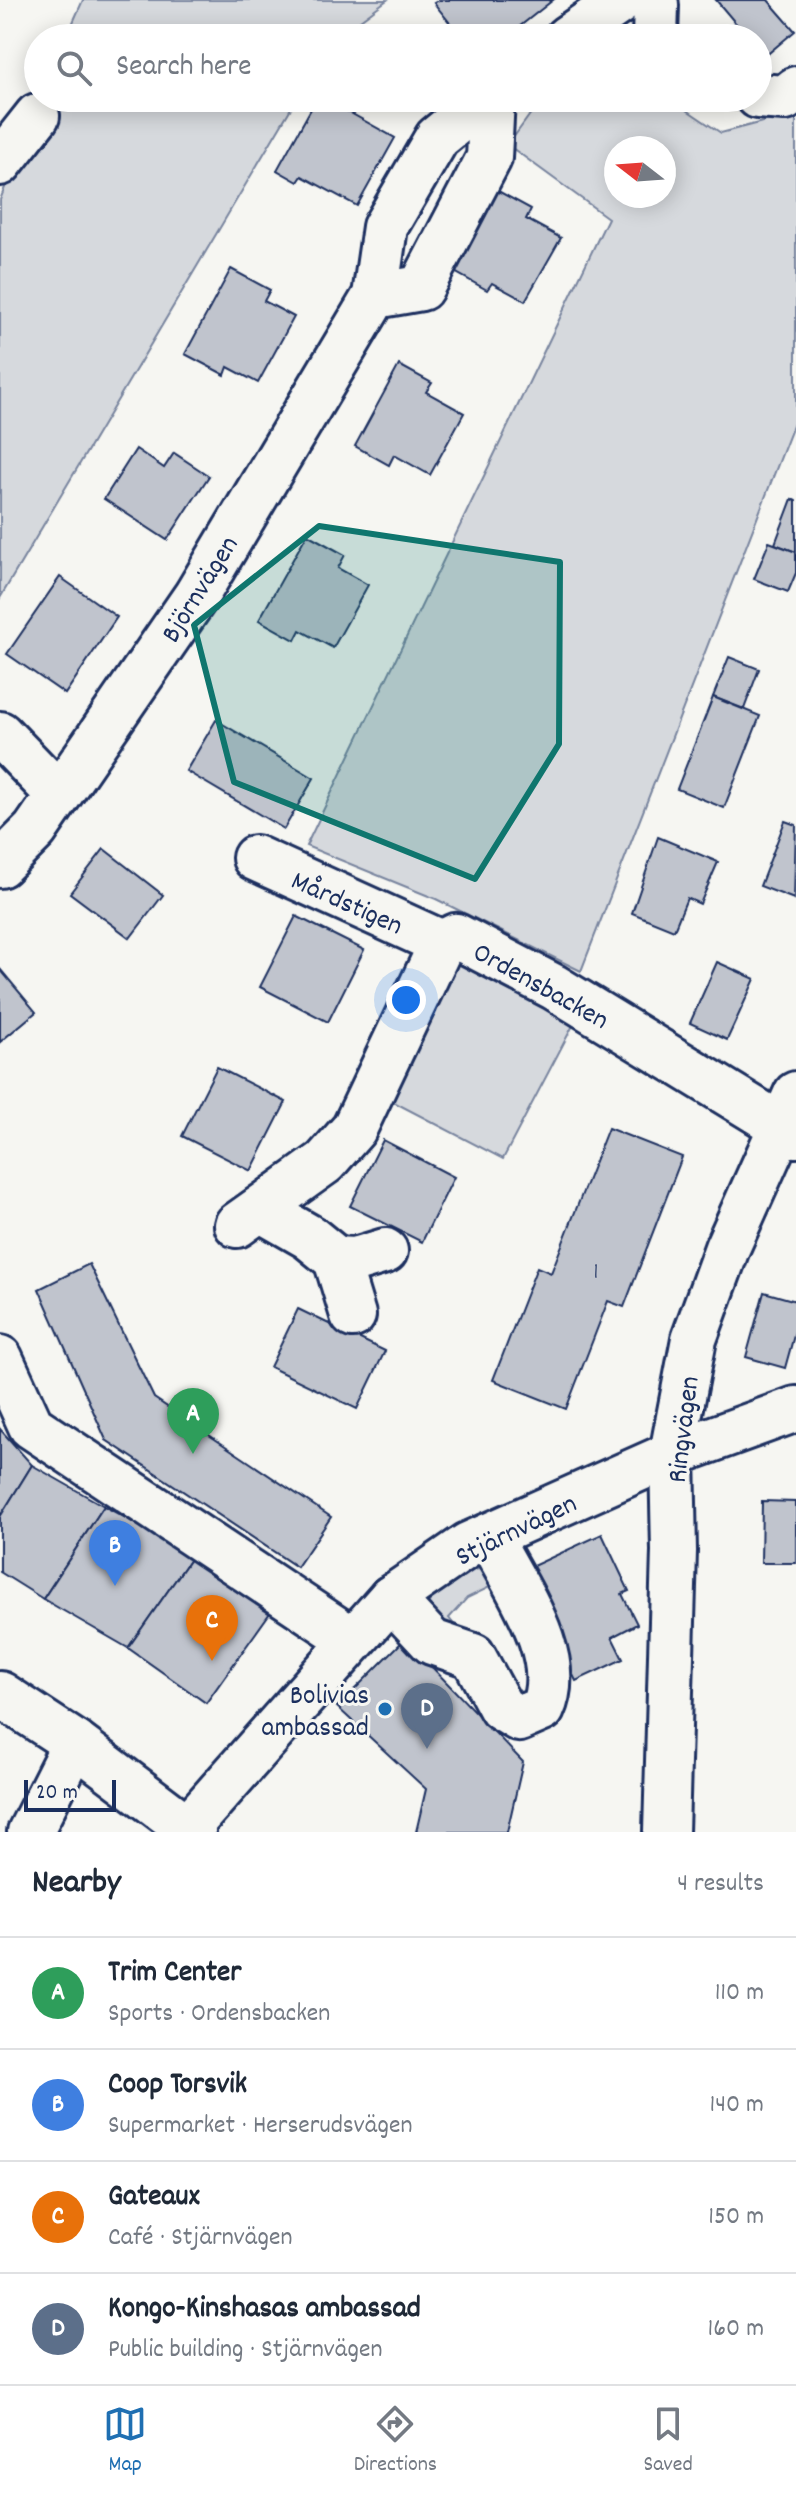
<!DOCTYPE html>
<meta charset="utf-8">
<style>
body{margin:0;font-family:Dekko,sans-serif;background:#f2f2f3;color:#1f2937}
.compass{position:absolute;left:604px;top:136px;width:72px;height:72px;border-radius:50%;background:#fff;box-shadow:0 4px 20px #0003;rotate:287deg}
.scale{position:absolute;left:24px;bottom:20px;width:92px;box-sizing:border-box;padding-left:8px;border:4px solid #1b2f5e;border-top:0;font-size:22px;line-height:28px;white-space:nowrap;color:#1b2f5e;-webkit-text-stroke:6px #f6f6f2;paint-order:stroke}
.you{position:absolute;left:406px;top:1000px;width:28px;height:28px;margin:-20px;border:6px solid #fff;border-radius:50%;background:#1a73e8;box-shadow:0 0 0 12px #1a73e833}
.badge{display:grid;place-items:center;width:52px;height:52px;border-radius:50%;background:#1f6fb2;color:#fff;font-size:26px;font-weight:700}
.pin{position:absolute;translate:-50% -66px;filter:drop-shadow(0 2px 4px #0008)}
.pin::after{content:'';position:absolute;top:42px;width:28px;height:24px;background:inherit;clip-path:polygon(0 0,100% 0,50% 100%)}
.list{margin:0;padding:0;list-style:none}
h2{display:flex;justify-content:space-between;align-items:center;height:104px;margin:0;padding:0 32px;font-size:34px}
h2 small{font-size:26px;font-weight:400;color:#747a83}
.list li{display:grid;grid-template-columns:52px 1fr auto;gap:24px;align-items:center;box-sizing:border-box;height:112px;padding:0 32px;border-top:2px solid #e0e1e3}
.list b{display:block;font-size:30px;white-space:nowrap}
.list p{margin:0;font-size:26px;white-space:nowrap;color:#747a83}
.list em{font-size:26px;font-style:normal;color:#747a83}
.icon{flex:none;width:44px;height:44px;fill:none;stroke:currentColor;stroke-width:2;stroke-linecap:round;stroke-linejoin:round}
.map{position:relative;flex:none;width:796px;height:1832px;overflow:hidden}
.search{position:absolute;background:#fff;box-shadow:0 4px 20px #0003;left:24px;right:24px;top:24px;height:88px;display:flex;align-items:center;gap:20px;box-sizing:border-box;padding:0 28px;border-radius:44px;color:#747a83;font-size:30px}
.sheet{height:552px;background:#fff}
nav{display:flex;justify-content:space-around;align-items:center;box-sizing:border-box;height:112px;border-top:2px solid #e0e1e3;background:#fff;font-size:22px;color:#747a83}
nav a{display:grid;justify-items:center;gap:4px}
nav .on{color:#1f6fb2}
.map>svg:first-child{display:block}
.green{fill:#d6d9dd;stroke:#78849e;stroke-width:2;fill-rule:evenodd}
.building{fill:#c0c4cd;stroke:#1b2f5e;stroke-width:2}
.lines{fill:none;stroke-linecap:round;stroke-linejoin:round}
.minor-casing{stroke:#1b2f5e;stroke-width:50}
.minor{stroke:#f6f6f2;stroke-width:44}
.marked{fill:#0f766e;fill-opacity:0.2;stroke:#0f766e;stroke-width:6;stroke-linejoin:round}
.poi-dot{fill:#1f6fb2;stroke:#f6f6f2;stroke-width:3}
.labels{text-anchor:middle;stroke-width:6;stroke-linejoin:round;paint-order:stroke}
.number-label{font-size:24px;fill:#44547a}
.street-label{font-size:28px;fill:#1b2f5e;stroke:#f6f6f2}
.poi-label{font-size:28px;fill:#1b2f5e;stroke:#f6f6f2;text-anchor:end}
</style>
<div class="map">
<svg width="796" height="1832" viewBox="0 0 796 1832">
<rect width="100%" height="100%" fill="#f6f6f2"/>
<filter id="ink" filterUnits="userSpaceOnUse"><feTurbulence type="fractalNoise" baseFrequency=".0125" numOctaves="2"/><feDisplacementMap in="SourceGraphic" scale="16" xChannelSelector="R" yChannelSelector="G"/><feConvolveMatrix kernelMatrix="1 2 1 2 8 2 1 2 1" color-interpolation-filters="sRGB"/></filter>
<g filter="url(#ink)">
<g class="green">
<path d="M 83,0 L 387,0 L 336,38 L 66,38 Z"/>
<path d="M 41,98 L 297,98 L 0,598 L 0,200 Z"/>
<path d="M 542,98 L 669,98 L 721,133 L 796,113 L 796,418 L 581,971 L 436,899 L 306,846 L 608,218 L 508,145 ZM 616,148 L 664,148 L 664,196 L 616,196 Z"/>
<path d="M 462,951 L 580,1012 L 503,1159 L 386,1098 Z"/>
<path d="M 479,1569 L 496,1584 L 467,1598 L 449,1618 L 463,1636 L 421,1615 C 431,1594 457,1572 479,1569 Z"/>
</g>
<g class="building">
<path d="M 439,0 L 553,0 L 505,38 L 462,38 L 434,3 Z"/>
<path d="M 716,0 L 768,0 L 795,31 L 764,57 L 758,50 L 758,38 L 748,38 Z"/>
<path d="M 317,98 L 343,98 L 338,106 L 395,138 L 357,206 L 302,176 L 298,182 L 277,170 Z"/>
<path d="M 498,191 L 531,209 L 526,219 L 561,238 L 525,301 L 492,283 L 487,290 L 453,271 Z"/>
<path d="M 231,269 L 270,290 L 264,301 L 294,317 L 258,383 L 228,367 L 225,375 L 185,354 Z"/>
<path d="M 399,365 L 432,383 L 426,392 L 464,413 L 430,475 L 394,455 L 389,465 L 355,446 Z"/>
<path d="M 136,449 L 164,468 L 174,453 L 209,476 L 167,540 L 104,499 Z"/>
<path d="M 792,499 L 796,501 L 796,552 L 775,544 Z"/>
<path d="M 307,534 L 345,555 L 338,568 L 368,585 L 333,648 L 300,630 L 295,640 L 259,620 Z"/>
<path d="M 769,542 L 796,552 L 796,573 L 788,592 L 754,579 Z"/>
<path d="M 60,577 L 117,617 L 65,694 L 7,654 Z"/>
<path d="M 729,657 L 759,669 L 744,709 L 713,697 Z"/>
<path d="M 713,697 L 760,716 L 724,808 L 677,789 Z"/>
<path d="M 216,720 L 314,778 L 284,829 L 186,771 Z"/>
<path d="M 785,821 L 796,825 L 794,899 L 760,886 Z"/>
<path d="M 658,837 L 718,862 L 700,904 L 687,898 L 674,930 L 632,913 Z"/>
<path d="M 104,849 L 163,895 L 130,938 L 70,893 Z"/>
<path d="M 296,916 L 364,950 L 328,1022 L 260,987 Z"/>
<path d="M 717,962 L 755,979 L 727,1040 L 690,1023 Z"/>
<path d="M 0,969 L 36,1012 L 0,1042 Z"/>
<path d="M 217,1067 L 286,1102 L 251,1171 L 182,1136 Z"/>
<path d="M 608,1128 L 682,1157 L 624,1307 L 608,1301 L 566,1409 L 493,1380 L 537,1267 L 551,1273 Z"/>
<path d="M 383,1140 L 454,1177 L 422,1242 L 350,1206 Z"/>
<path d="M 89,1264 L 154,1398 L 331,1517 L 297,1567 L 106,1440 L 39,1289 Z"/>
<path d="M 764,1292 L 796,1301 L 796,1328 L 785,1368 L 746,1357 Z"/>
<path d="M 298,1309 L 385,1351 L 357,1409 L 270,1367 Z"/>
<path d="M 0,1429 L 32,1465 L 0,1517 Z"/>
<path d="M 32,1465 L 104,1506 L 43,1599 L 0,1572 L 0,1517 Z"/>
<path d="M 762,1501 L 796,1502 L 796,1563 L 761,1563 Z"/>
<path d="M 104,1506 L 193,1555 L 128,1648 L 43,1599 Z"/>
<path d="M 602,1534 L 629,1591 L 622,1594 L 637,1624 L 612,1637 L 623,1659 L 576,1681 L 522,1571 Z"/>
<path d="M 193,1555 L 272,1610 L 206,1703 L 128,1648 Z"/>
<path d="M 405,1639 L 523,1762 L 507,1832 L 416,1832 L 426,1789 L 337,1707 Z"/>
</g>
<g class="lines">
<defs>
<g id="minor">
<path d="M 648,0 L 656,5 L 655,38"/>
<path d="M 567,38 L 622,0"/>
<path d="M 758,96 L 785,98 L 796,89"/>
<path d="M 0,163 L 37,116"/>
<path d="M 375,296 L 385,227 L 437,138 L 486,98"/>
<path d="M 0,734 L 58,794"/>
<path d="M 255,858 L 442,943"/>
<path d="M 0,865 L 35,830 L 196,596 L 375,296 L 421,288 L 489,158 L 492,98"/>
<path d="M 260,1209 L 309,1237 L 336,1259 L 353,1315"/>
<path d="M 237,1225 L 325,1162 L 354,1129 L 442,943 L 456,936 L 554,987 L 796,1135"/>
<path d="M 336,1259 L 355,1260 L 385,1251"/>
<path d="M 0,1358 L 31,1426 L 351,1639"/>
<path d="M 391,1598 L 432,1642 L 473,1656 L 501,1708 L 519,1719 L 542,1709 C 567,1656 513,1584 489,1536"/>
<path d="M 0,1694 L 75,1743 L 193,1832"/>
<path d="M 188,1827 L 391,1598 L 468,1545 L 672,1454 L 796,1409"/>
<path d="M 30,1832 L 75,1743"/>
<path d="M 666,1832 L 674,1551 L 672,1454 L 694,1339 L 727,1248 L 796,1094"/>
</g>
</defs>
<use href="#minor" class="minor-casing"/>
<use href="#minor" class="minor"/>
</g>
</g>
<path class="marked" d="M 319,526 L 560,562 L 559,744 L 475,879 L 234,782 L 194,625 Z"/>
<circle class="poi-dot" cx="385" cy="1709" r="8"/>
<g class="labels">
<g class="number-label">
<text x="596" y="1278">1</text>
</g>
<g class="street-label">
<text transform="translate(198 588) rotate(-58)" y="10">Björnvägen</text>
<text transform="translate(348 901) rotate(24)" y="10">Mårdstigen</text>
<text transform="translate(542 984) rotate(29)" y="10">Ordensbacken</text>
<text transform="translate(681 1429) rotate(-83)" y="10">Ringvägen</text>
<text transform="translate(515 1528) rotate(-26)" y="10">Stjärnvägen</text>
</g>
<g class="poi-label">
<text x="369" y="1703">Bolivias<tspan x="369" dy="32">ambassad</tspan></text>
</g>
</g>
</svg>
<svg class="compass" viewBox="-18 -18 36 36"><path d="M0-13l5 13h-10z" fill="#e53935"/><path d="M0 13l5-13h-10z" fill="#747a83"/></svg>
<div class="scale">20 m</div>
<div class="you"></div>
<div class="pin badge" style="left:193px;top:1454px;background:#2e9e5b">A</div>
<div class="pin badge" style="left:115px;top:1586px;background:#3f7fe0">B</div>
<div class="pin badge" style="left:212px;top:1661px;background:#e8710a">C</div>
<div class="pin badge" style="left:427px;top:1749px;background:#5c6f8a">D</div>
<div class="search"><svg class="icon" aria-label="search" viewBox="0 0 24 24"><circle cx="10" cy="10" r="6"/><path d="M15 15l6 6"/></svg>Search here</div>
</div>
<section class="sheet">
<h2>Nearby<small>4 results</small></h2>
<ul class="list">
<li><span class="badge" style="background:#2e9e5b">A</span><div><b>Trim Center</b><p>Sports · Ordensbacken</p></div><em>110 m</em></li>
<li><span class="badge" style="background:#3f7fe0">B</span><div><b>Coop Torsvik</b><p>Supermarket · Herserudsvägen</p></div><em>140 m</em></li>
<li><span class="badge" style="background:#e8710a">C</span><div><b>Gateaux</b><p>Café · Stjärnvägen</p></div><em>150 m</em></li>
<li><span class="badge" style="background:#5c6f8a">D</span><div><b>Kongo-Kinshasas ambassad</b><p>Public building · Stjärnvägen</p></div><em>160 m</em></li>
</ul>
</section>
<nav>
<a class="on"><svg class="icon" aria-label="map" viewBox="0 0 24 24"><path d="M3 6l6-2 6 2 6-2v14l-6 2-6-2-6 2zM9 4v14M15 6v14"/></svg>Map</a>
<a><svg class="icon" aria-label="directions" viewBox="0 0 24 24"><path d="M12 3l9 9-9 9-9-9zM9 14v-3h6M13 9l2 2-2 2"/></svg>Directions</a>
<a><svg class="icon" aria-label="saved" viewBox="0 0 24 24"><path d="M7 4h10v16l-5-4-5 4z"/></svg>Saved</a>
</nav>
